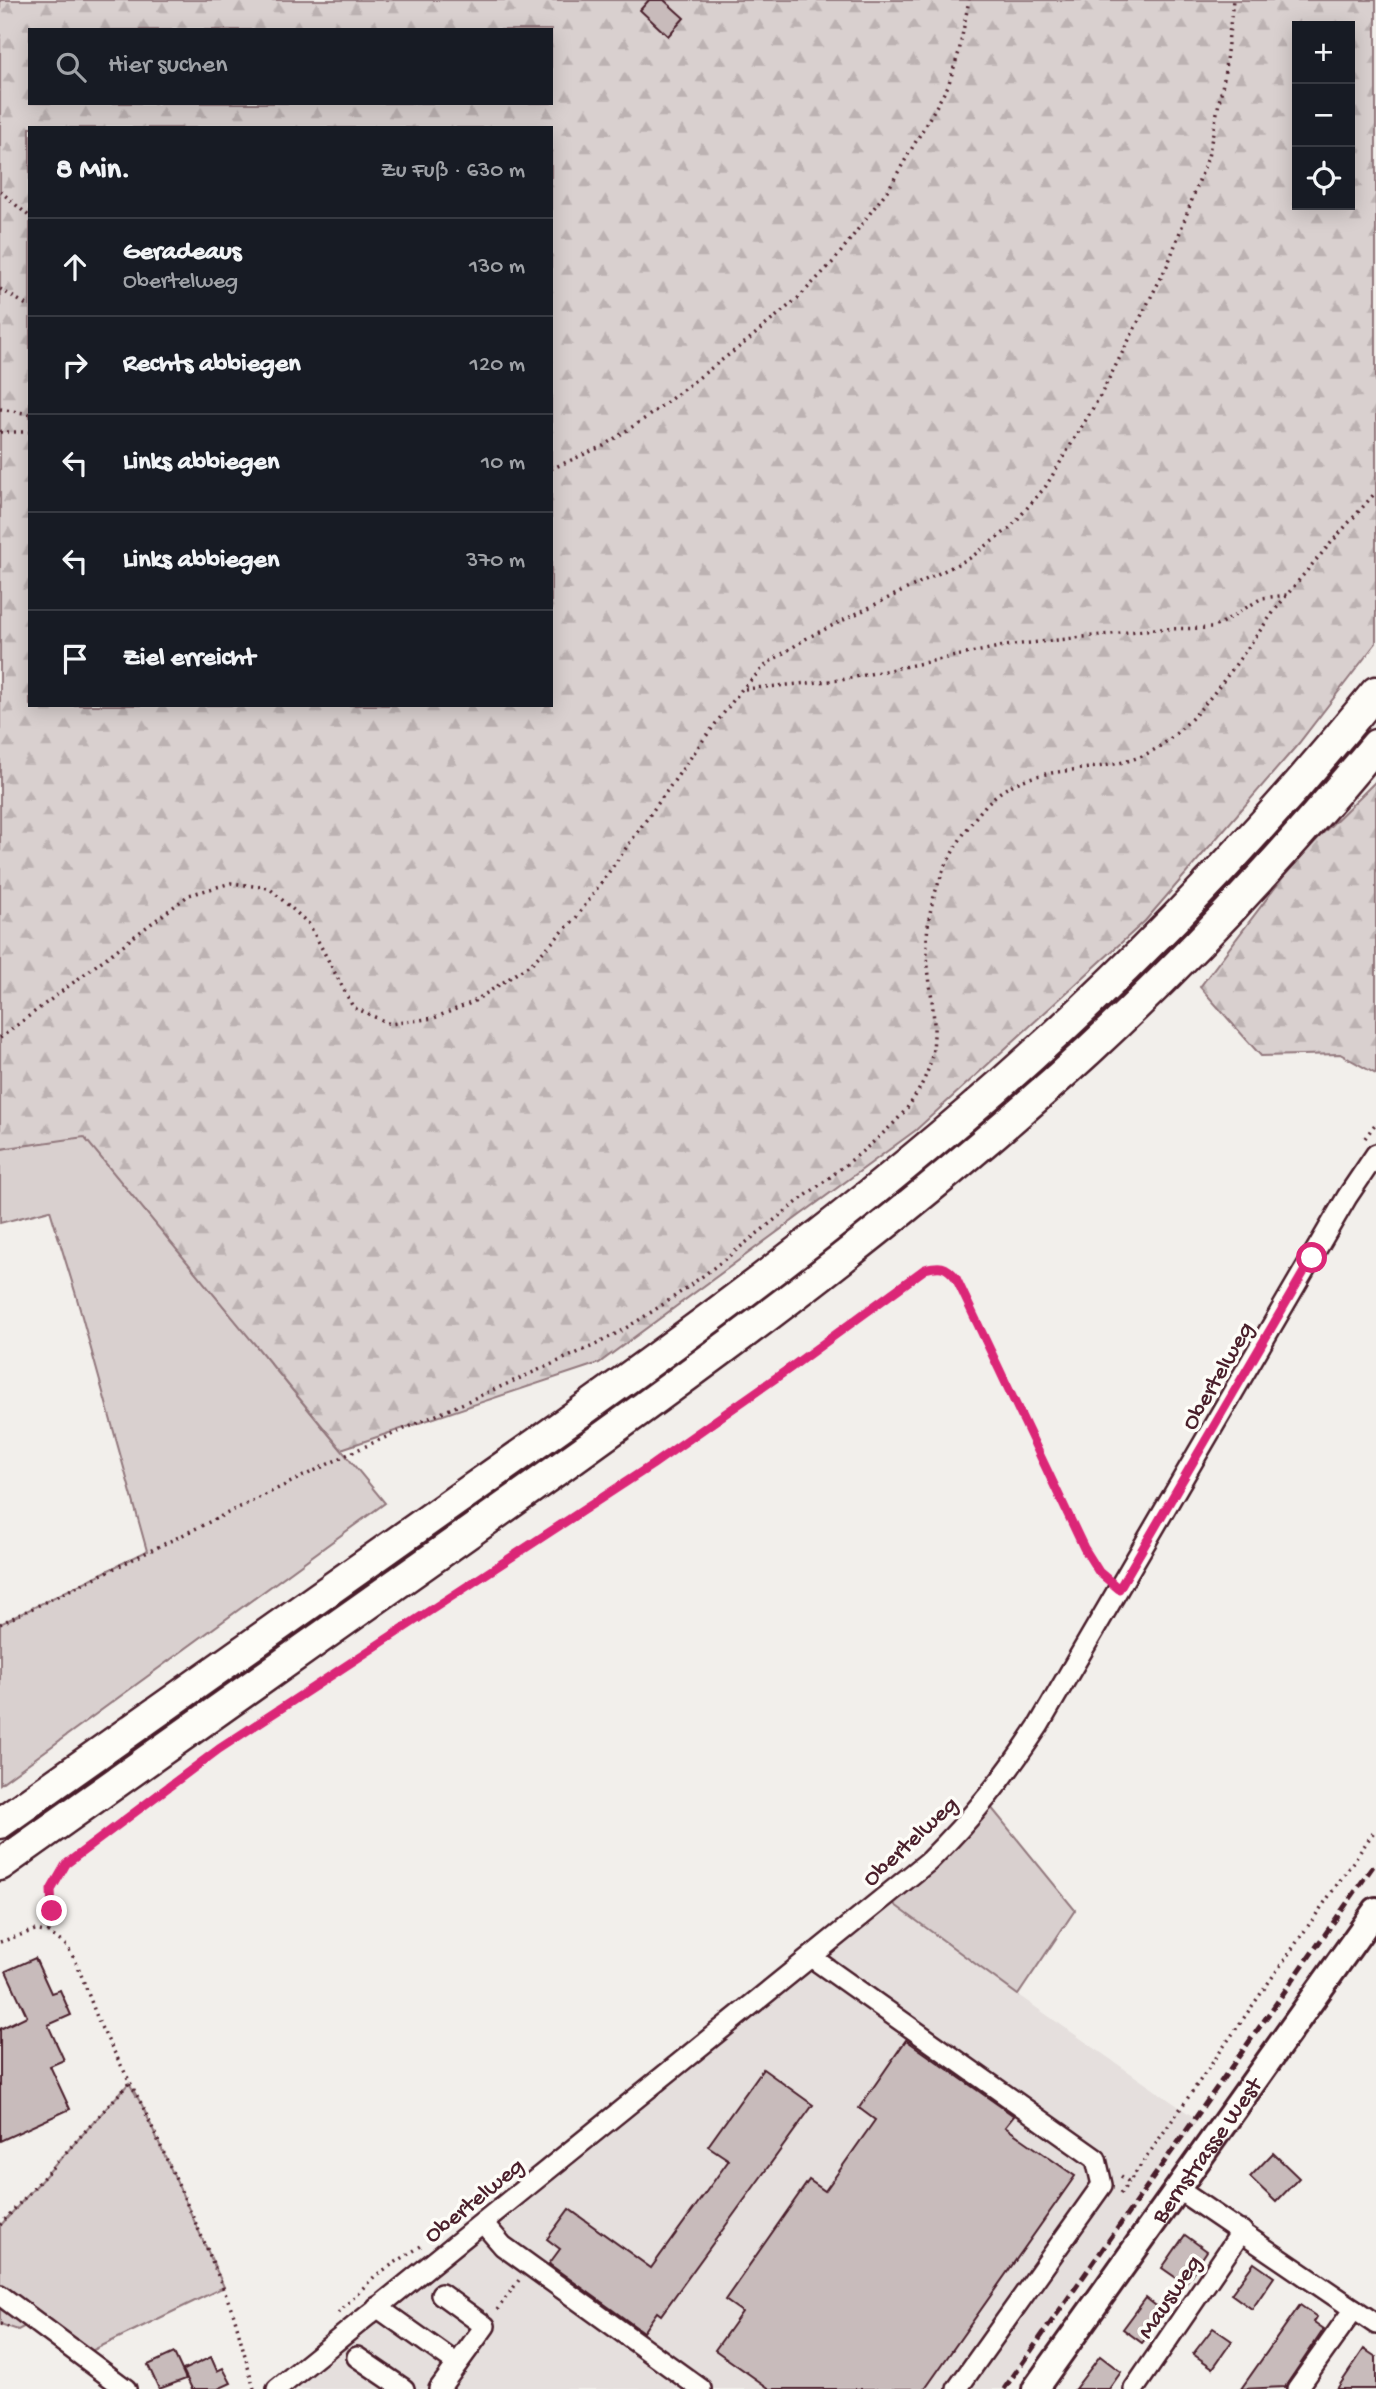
<!DOCTYPE html>
<html lang="de">
<meta charset="utf-8">
<style>
body{margin:0;font-family:"Gochi Hand",sans-serif;background:#242831;color:#f1f3f6}
.controls{position:absolute;right:21px;top:21px;display:grid;overflow:hidden;border-radius:0px;box-shadow:0 4px 18px #0003}
.controls button{width:63px;height:63px;display:grid;place-items:center;padding:0;border:0;border-bottom:2px solid #363941;background:#171b24;color:#f1f3f6;font:35px sans-serif}
.stop{position:absolute;width:21px;height:21px;margin:-16px;border:5px solid #db2777;border-radius:50%;background:#fff}
.stop.end{background:#db2777;border-color:#fff;box-shadow:0 2px 7px #0008}
.list{margin:0;padding:0;list-style:none}
h2{display:flex;justify-content:space-between;align-items:center;height:91px;margin:0;padding:0 28px;font-size:30px}
h2 small{font-size:23px;font-weight:400;color:#9ea1a6}
.list li{display:grid;grid-template-columns:46px 1fr auto;gap:21px;align-items:center;box-sizing:border-box;height:98px;padding:0 28px;border-top:2px solid #363941}
.list b{display:block;font-size:26px;white-space:nowrap}
.list p{margin:0;font-size:23px;white-space:nowrap;color:#9ea1a6}
.list em{font-size:23px;font-style:normal;color:#9ea1a6}
.icon{flex:none;width:38px;height:38px;fill:none;stroke:currentColor;stroke-width:2;stroke-linecap:round;stroke-linejoin:round}
.map{position:relative;flex:none;width:1376px;height:2389px;overflow:hidden}
.search{position:absolute;background:#171b24;box-shadow:0 4px 18px #0003;left:28px;top:28px;width:525px;height:77px;display:flex;align-items:center;gap:18px;box-sizing:border-box;padding:0 24px;border-radius:0px;color:#9ea1a6;font-size:26px}
.panel{position:absolute;background:#171b24;box-shadow:0 4px 18px #0003;left:28px;top:126px;width:525px;height:581px;border-radius:0px}
.map>svg:first-child{display:block}
.built{fill:#e5dfdd}
.green{fill:#d9d0cf;stroke:#92787d;stroke-width:2}
.forest{fill:url(#forest-firs);stroke:#92787d;stroke-width:2;fill-rule:evenodd}
.building{fill:#c8bbbb;stroke:#4a1f2b;stroke-width:2}
.lines{fill:none;stroke-linecap:round;stroke-linejoin:round}
.minor-casing{stroke:#4a1f2b;stroke-width:24}
.major-casing{stroke:#4a1f2b;stroke-width:30}
.highway-casing{stroke:#4a1f2b;stroke-width:35}
.path{stroke:#4a1f2b;stroke-width:3.5;stroke-dasharray:2 5;stroke-linecap:butt}
.minor{stroke:#fdfcf7;stroke-width:19}
.major{stroke:#fdfcf7;stroke-width:24}
.highway{stroke:#fdfcf7;stroke-width:30}
.rail{stroke:#4a1f2b;stroke-width:5;stroke-dasharray:10 5;stroke-linecap:butt}
.route{stroke:#db2777;stroke-width:9}
.labels{text-anchor:middle;stroke-width:7;stroke-linejoin:round;paint-order:stroke}
.street-label{font-size:24px;fill:#4a1f2b;stroke:#fdfcf7}
</style>
<div class="map">
<svg width="1376" height="2389" viewBox="0 0 1376 2389">
<defs>
<pattern id="forest-firs" width="22" height="20" patternUnits="userSpaceOnUse" patternTransform="scale(1.75)"><rect width="22" height="20" fill="#d9d0cf"/><path d="M5 1l3.5 6h-7zM16 11l3.5 6h-7z" fill="#bcb2b2"/></pattern>
</defs>
<rect width="100%" height="100%" fill="#f2efeb"/>
<filter id="ink" filterUnits="userSpaceOnUse"><feTurbulence type="fractalNoise" baseFrequency=".0143" numOctaves="2"/><feDisplacementMap in="SourceGraphic" scale="14" xChannelSelector="R" yChannelSelector="G"/><feConvolveMatrix kernelMatrix="1 2 1 2 8 2 1 2 1" color-interpolation-filters="sRGB"/></filter>
<g filter="url(#ink)">
<path class="built" d="M 884,1897 L 1018,1995 L 1198,2120 L 1004,2389 L 278,2389 Z"/>
<g class="green">
<path d="M 84,1136 L 385,1503 L 0,1784 L 0,1624 L 147,1551 L 76,1295 L 50,1210 L 0,1223 L 0,1149 Z"/>
<path d="M 986,1801 L 1075,1910 L 1018,1995 L 884,1897 Z"/>
<path d="M 129,2083 L 142,2105 L 224,2287 L 83,2355 L 35,2321 L 18,2330 L 0,2324 L 0,2226 Z"/>
</g>
<g class="forest">
<path d="M 0,0 L 1376,0 L 1376,643 L 1299,743 L 1145,921 L 916,1130 L 599,1363 L 341,1449 L 84,1137 L 0,1149 ZM 1297,26 L 1350,26 L 1350,205 L 1297,205 ZM 30,30 L 551,30 L 551,103 L 30,103 ZM 30,128 L 551,128 L 551,705 L 30,705 Z"/>
<path d="M 1376,781 L 1376,1074 L 1340,1054 L 1261,1056 L 1200,987 L 1296,860 Z"/>
</g>
<g class="building">
<path d="M 649,0 L 664,0 L 684,18 L 668,36 L 640,10 Z"/>
<path d="M 35,1958 L 51,1993 L 60,1990 L 71,2015 L 48,2025 L 64,2060 L 50,2066 L 70,2109 L 0,2141 L 0,2029 L 27,2016 L 6,1971 Z"/>
<path d="M 906,2040 L 1014,2116 L 1005,2127 L 1075,2176 L 925,2389 L 770,2389 L 715,2350 L 742,2312 L 725,2300 L 809,2180 L 825,2191 L 875,2120 L 859,2108 Z"/>
<path d="M 763,2069 L 813,2105 L 661,2315 L 657,2312 L 643,2332 L 549,2264 L 560,2249 L 547,2239 L 569,2209 L 651,2268 L 729,2160 L 708,2146 Z"/>
<path d="M 1273,2153 L 1299,2178 L 1276,2202 L 1250,2177 Z"/>
<path d="M 1185,2235 L 1207,2251 L 1185,2284 L 1162,2268 Z"/>
<path d="M 1254,2263 L 1274,2277 L 1252,2309 L 1231,2294 Z"/>
<path d="M 1146,2298 L 1165,2313 L 1142,2343 L 1123,2329 Z"/>
<path d="M 1300,2305 L 1317,2317 L 1314,2322 L 1324,2329 L 1285,2387 L 1241,2389 Z"/>
<path d="M 1213,2328 L 1232,2341 L 1213,2368 L 1193,2354 Z"/>
<path d="M 1364,2349 L 1376,2357 L 1376,2389 L 1337,2389 Z"/>
<path d="M 174,2353 L 186,2379 L 159,2389 L 148,2365 Z"/>
<path d="M 1100,2356 L 1121,2372 L 1109,2389 L 1075,2389 Z"/>
<path d="M 211,2357 L 217,2371 L 223,2368 L 231,2383 L 218,2389 L 192,2389 L 183,2370 Z"/>
</g>
<g class="lines">
<defs>
<g id="minor">
<path d="M 811,1957 L 1096,2159 L 1102,2185 L 957,2389"/>
<path d="M 1176,2188 L 1376,2324"/>
<path d="M 483,2223 L 503,2246 L 701,2389"/>
<path d="M 0,2295 L 126,2389"/>
<path d="M 377,2307 L 457,2364"/>
<path d="M 357,2357 L 404,2389"/>
<path d="M 277,2389 L 929,1861 C 974,1816 1004,1778 1039,1725 L 1347,1197 L 1376,1154"/>
<path d="M 439,2389 L 485,2326 L 441,2294"/>
<path d="M 1134,2389 L 1242,2231"/>
<path d="M 1297,2389 L 1354,2309"/>
</g>
<g id="major">
<path id="s1" d="M 1035,2389 L 1376,1910"/>
</g>
<g id="highway">
<path d="M 0,1823 C 156,1712 313,1602 469,1491 C 663,1355 855,1216 1031,1057 C 1155,945 1270,822 1376,692"/>
<path d="M 0,1865 C 158,1752 316,1641 474,1529 C 686,1379 896,1227 1088,1051 C 1191,956 1286,853 1376,745"/>
</g>
</defs>
<use href="#minor" class="minor-casing"/>
<use href="#major" class="major-casing"/>
<use href="#highway" class="highway-casing"/>
<g class="path">
<path d="M 0,191 L 30,217"/>
<path d="M 0,289 L 30,307"/>
<path d="M 0,409 L 30,414"/>
<path d="M 0,432 L 30,432"/>
<path d="M 551,469 L 603,446 L 647,417 L 747,341 L 798,298 L 834,261 L 889,188 L 948,86 L 959,52 L 969,0"/>
<path d="M 745,689 L 841,680 L 1004,646 L 1155,629 L 1213,628 L 1262,598 L 1287,595"/>
<path d="M 0,1038 L 189,895 L 231,883 L 269,888 L 309,924 L 353,1007 L 390,1024 L 434,1018 L 473,1002 L 531,964 L 576,918 L 704,739 L 742,689 L 768,663 L 807,638 L 970,558 L 1010,528 L 1046,486 L 1099,398 L 1168,264 L 1208,157 L 1224,78 L 1233,0"/>
<path d="M 1365,1138 L 1376,1123"/>
<path d="M 0,1624 L 359,1449 L 593,1346 C 664,1310 725,1259 787,1210 C 823,1182 861,1155 894,1123 C 911,1106 925,1083 931,1060 C 939,1024 929,990 927,954 C 924,900 950,846 985,806 C 1032,753 1109,784 1163,744 C 1210,710 1249,642 1286,596 C 1315,560 1346,526 1376,492"/>
<path d="M 0,1942 L 35,1930 L 49,1933"/>
<path d="M 1121,2176 L 1129,2182 L 1376,1829"/>
<path d="M 1120,2194 L 1129,2182"/>
<path d="M 0,2225 L 129,2083"/>
<path d="M 497,2310 L 519,2280"/>
<path d="M 338,2313 L 376,2275 L 421,2246"/>
<path d="M 0,2324 L 11,2328"/>
<path d="M 254,2389 L 234,2315 L 206,2246 L 142,2105 L 100,2025 L 77,1964 L 67,1946 L 49,1933 L 51,1890 L 66,1864 L 219,1749 L 652,1465 L 790,1369 L 925,1269 C 939,1265 946,1265 956,1277 L 1084,1548 L 1103,1577"/>
</g>
<use href="#minor" class="minor"/>
<use href="#major" class="major"/>
<use href="#highway" class="highway"/>
<path class="rail" d="M 1004,2389 L 1376,1862"/>
</g>
</g>
<g class="lines" filter="url(#ink)">
<path class="route" d="M 52,1911 L 51,1890 L 66,1864 L 219,1749 L 652,1465 L 790,1368 L 925,1269 C 939,1265 946,1265 956,1278 L 1084,1548 L 1099,1572 L 1119,1589 L 1312,1258"/>
</g>
<g class="labels">
<g class="street-label">
<text transform="translate(1216 1375) rotate(-60)" y="8">Obertelweg</text>
<text transform="translate(909 1840) rotate(-43)" y="8">Obertelweg</text>
<text dy="8" stroke="none"><textPath href="#s1" startOffset="294">Bernstrasse West</textPath></text>
<text transform="translate(473 2199) rotate(-39)" y="8">Obertelweg</text>
<text transform="translate(1168 2296) rotate(-56)" y="8">Mausweg</text>
</g>
</g>
</svg>
<div class="controls">
<button>+</button>
<button>−</button>
<button><svg class="icon" aria-label="locate" viewBox="0 0 24 24"><circle cx="12" cy="12" r="6"/><path d="M12 2v4M12 18v4M2 12h4M18 12h4"/></svg></button>
</div>
<div class="stop" style="left:1312px;top:1258px"></div>
<div class="stop end" style="left:52px;top:1911px"></div>
<div class="search"><svg class="icon" aria-label="search" viewBox="0 0 24 24"><circle cx="10" cy="10" r="6"/><path d="M15 15l6 6"/></svg>Hier suchen</div>
<section class="panel">
<h2>8 Min.<small>Zu Fuß · 630 m</small></h2>
<ul class="list">
<li><svg class="icon" aria-label="ahead" viewBox="0 0 24 24"><path d="M12 20V5M6 11l6-6 6 6"/></svg><div><b>Geradeaus</b><p>Obertelweg</p></div><em>130 m</em></li>
<li><svg class="icon" aria-label="right" viewBox="0 0 24 24"><path d="M7 20v-9h11M14 6l5 5-5 5"/></svg><div><b>Rechts abbiegen</b></div><em>120 m</em></li>
<li><svg class="icon" aria-label="left" viewBox="0 0 24 24"><path d="M17 20v-9H6M10 6l-5 5 5 5"/></svg><div><b>Links abbiegen</b></div><em>10 m</em></li>
<li><svg class="icon" aria-label="left" viewBox="0 0 24 24"><path d="M17 20v-9H6M10 6l-5 5 5 5"/></svg><div><b>Links abbiegen</b></div><em>370 m</em></li>
<li><svg class="icon" aria-label="arrive" viewBox="0 0 24 24"><path d="M6 21V4h12l-3 4 3 4H6"/></svg><div><b>Ziel erreicht</b></div></li>
</ul>
</section>
</div>
